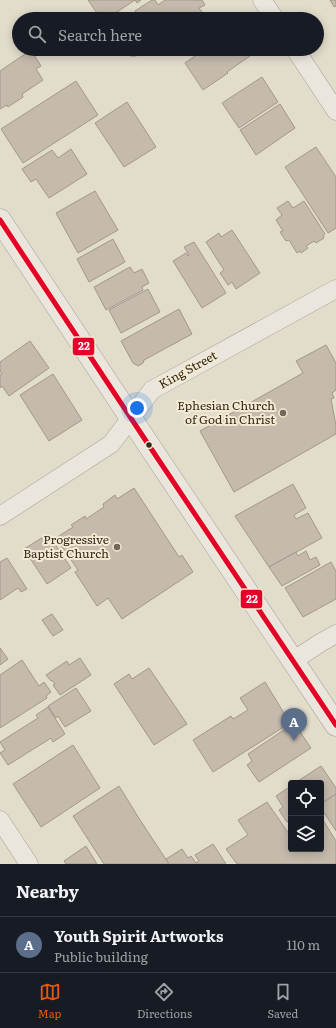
<!DOCTYPE html>
<style>
body{margin:0;font-family:Literata,serif;background:#20242c;color:#f1f3f6}
.controls{position:absolute;right:12px;bottom:12px;display:grid;overflow:hidden;border-radius:4px;box-shadow:0 2px 10px #0003}
.controls button{width:36px;height:36px;display:grid;place-items:center;padding:0;border:0;border-bottom:1px solid #363941;background:#171b24;color:#f1f3f6;font:20px sans-serif}
.you{position:absolute;left:137px;top:408px;width:14px;height:14px;margin:-10px;border:3px solid #fff;border-radius:50%;background:#1a73e8;box-shadow:0 0 0 6px #1a73e833}
.badge{display:grid;place-items:center;width:26px;height:26px;border-radius:50%;background:#ea580c;color:#fff;font-size:13px;font-weight:700}
.pin{position:absolute;translate:-50% -33px;filter:drop-shadow(0 1px 2px #0008)}
.pin::after{content:'';position:absolute;top:21px;width:14px;height:12px;background:inherit;clip-path:polygon(0 0,100% 0,50% 100%)}
.list{margin:0;padding:0;list-style:none}
h2{display:flex;justify-content:space-between;align-items:center;height:52px;margin:0;padding:0 16px;font-size:17px}
h2 small{font-size:13px;font-weight:400;color:#9ea1a6}
.list li{display:grid;grid-template-columns:26px 1fr auto;gap:12px;align-items:center;box-sizing:border-box;height:56px;padding:0 16px;border-top:1px solid #363941}
.list b{display:block;font-size:15px;white-space:nowrap}
.list p{margin:0;font-size:13px;white-space:nowrap;color:#9ea1a6}
.list em{font-size:13px;font-style:normal;color:#9ea1a6}
.icon{flex:none;width:22px;height:22px;fill:none;stroke:currentColor;stroke-width:2;stroke-linecap:round;stroke-linejoin:round}
.map{position:relative;flex:none;width:336px;height:864px;overflow:hidden}
.search{position:absolute;background:#171b24;box-shadow:0 2px 10px #0003;left:12px;right:12px;top:12px;height:44px;display:flex;align-items:center;gap:10px;box-sizing:border-box;padding:0 14px;border-radius:22px;color:#9ea1a6;font-size:15px}
.sheet{height:108px;background:#171b24}
nav{display:flex;justify-content:space-around;align-items:center;box-sizing:border-box;height:56px;border-top:1px solid #363941;background:#171b24;font-size:11px;color:#9ea1a6}
nav a{display:grid;justify-items:center;gap:2px}
nav .on{color:#ea580c}
.map>svg:first-child{display:block}
.building{fill:#c5baac;stroke:#a2988b}
.lines{fill:none;stroke-linecap:round;stroke-linejoin:round}
.minor-casing{stroke:#a7a195;stroke-width:19}
.tertiary-casing{stroke:#a7a195;stroke-width:23}
.minor{stroke:#eae6dd;stroke-width:18}
.tertiary{stroke:#eae6dd;stroke-width:22}
.bus-1-casing{stroke:#f3ead2;stroke-width:8}
.bus-1{stroke:#e4002b;stroke-width:5}
.poi-dot{fill:#72685b;stroke:#f3ead2;stroke-width:1.5}
.bus-dot{fill:#35291e;stroke:#f3ead2;stroke-width:1.5}
.labels{text-anchor:middle;stroke-width:4;stroke-linejoin:round;paint-order:stroke}
.street-label{font-size:12px;fill:#35291e;stroke:#f3ead2}
.poi-label{font-size:12px;fill:#35291e;stroke:#f3ead2;text-anchor:end}
.line-badge{stroke:#f3ead2;stroke-width:1.5}
.badge-label{font-size:11px;text-anchor:middle;font-weight:bold;fill:#fff}
</style>
<div class="map">
<svg width="336" height="864" viewBox="0 0 336 864">
<rect width="100%" height="100%" fill="#e2dccb"/>
<g class="building">
<path d="M 88,0 L 141,0 L 137,3 L 135,0 L 114,14 L 114,13 L 104,19 L 101,19 Z"/>
<path d="M 152,0 L 155,0 L 158,5 L 165,0 L 202,0 L 205,5 L 199,8 L 202,12 L 200,19 L 131,19 L 137,15 L 135,11 Z"/>
<path d="M 330,0 L 336,0 L 336,6 L 334,7 Z"/>
<path d="M 126,49 L 147,49 L 136,56 L 130,56 Z"/>
<path d="M 205,49 L 245,49 L 250,56 L 227,72 L 228,73 L 203,90 L 185,63 Z"/>
<path d="M 31,50 L 41,66 L 36,69 L 43,80 L 22,94 L 23,97 L 8,107 L 7,105 L 0,109 L 0,71 Z"/>
<path d="M 262,77 L 278,102 L 239,128 L 222,103 Z"/>
<path d="M 76,81 L 98,115 L 23,163 L 1,129 Z"/>
<path d="M 127,102 L 156,147 L 124,167 L 95,123 Z"/>
<path d="M 280,104 L 295,128 L 256,155 L 240,130 Z"/>
<path d="M 316,147 L 336,177 L 336,228 L 328,233 L 285,167 Z"/>
<path d="M 71,149 L 87,174 L 49,198 L 36,179 L 31,182 L 22,169 L 52,150 L 58,158 Z"/>
<path d="M 95,191 L 118,230 L 78,253 L 56,213 Z"/>
<path d="M 288,201 L 293,208 L 304,201 L 325,234 L 323,236 L 324,238 L 316,243 L 314,241 L 306,246 L 308,248 L 301,253 L 300,251 L 297,253 L 289,240 L 286,241 L 280,232 L 283,231 L 276,220 L 282,215 L 277,208 Z"/>
<path d="M 232,230 L 260,273 L 236,289 L 232,282 L 228,285 L 220,273 L 224,270 L 206,242 L 219,233 L 221,237 Z"/>
<path d="M 113,239 L 125,262 L 89,282 L 77,259 Z"/>
<path d="M 194,242 L 226,293 L 202,308 L 173,261 L 186,253 L 188,256 L 189,255 L 184,247 Z"/>
<path d="M 130,267 L 134,273 L 142,269 L 149,283 L 142,287 L 143,290 L 106,310 L 94,287 Z"/>
<path d="M 148,289 L 160,312 L 121,333 L 109,310 Z"/>
<path d="M 179,309 L 192,334 L 144,360 L 143,363 L 138,366 L 133,363 L 121,341 Z"/>
<path d="M 30,341 L 49,368 L 9,396 L 2,386 L 0,388 L 0,375 L 2,374 L 0,371 L 0,362 Z"/>
<path d="M 326,345 L 336,363 L 336,390 L 332,393 L 334,398 L 331,399 L 336,426 L 336,434 L 234,492 L 200,431 L 303,373 L 296,361 Z"/>
<path d="M 53,374 L 82,420 L 49,441 L 20,395 Z"/>
<path d="M 293,484 L 306,508 L 294,515 L 296,519 L 308,513 L 322,538 L 269,567 L 235,516 Z"/>
<path d="M 134,488 L 179,557 L 182,555 L 193,572 L 122,619 L 108,598 L 97,606 L 75,572 L 78,570 L 56,538 L 73,527 L 71,525 L 85,516 L 86,519 L 104,507 L 103,504 L 115,495 L 117,499 Z"/>
<path d="M 48,534 L 71,568 L 47,584 L 24,549 Z"/>
<path d="M 306,551 L 310,560 L 316,557 L 320,565 L 282,586 L 269,567 L 296,552 L 298,556 Z"/>
<path d="M 7,558 L 27,589 L 21,592 L 18,588 L 0,600 L 0,562 Z"/>
<path d="M 331,562 L 336,571 L 336,599 L 303,617 L 285,588 Z"/>
<path d="M 52,614 L 63,630 L 53,636 L 42,620 Z"/>
<path d="M 0,648 L 8,659 L 0,665 Z"/>
<path d="M 80,658 L 91,675 L 60,695 L 53,685 L 55,684 L 52,680 L 51,681 L 46,675 L 67,661 L 69,665 Z"/>
<path d="M 22,660 L 39,686 L 44,682 L 51,692 L 46,696 L 47,698 L 0,728 L 0,675 Z"/>
<path d="M 149,668 L 187,724 L 154,745 L 114,684 L 129,674 L 132,679 Z"/>
<path d="M 265,682 L 290,723 L 213,772 L 193,740 L 231,716 L 233,719 L 248,710 L 240,698 Z"/>
<path d="M 76,688 L 91,711 L 65,727 L 58,716 L 56,718 L 48,706 Z"/>
<path d="M 48,707 L 65,734 L 53,742 L 51,738 L 8,765 L 0,753 L 5,750 L 0,742 L 38,718 L 36,715 Z"/>
<path d="M 294,723 L 311,748 L 259,782 L 247,765 L 252,761 L 248,754 Z"/>
<path d="M 73,745 L 100,788 L 41,827 L 13,784 Z"/>
<path d="M 321,766 L 336,788 L 336,794 L 321,804 L 321,783 L 295,783 Z"/>
<path d="M 119,786 L 140,820 L 169,864 L 104,864 L 73,816 Z"/>
<path d="M 291,786 L 291,819 L 287,822 L 279,810 L 283,807 L 276,796 Z"/>
<path d="M 336,794 L 336,831 L 321,808 L 321,804 Z"/>
<path d="M 267,802 L 289,834 L 291,832 L 291,849 L 321,849 L 321,817 L 336,841 L 336,864 L 237,864 L 226,849 L 248,835 L 238,820 Z"/>
<path d="M 213,844 L 226,864 L 169,864 L 166,859 L 182,849 L 188,858 L 191,856 L 196,863 L 199,861 L 195,855 Z"/>
<path d="M 86,846 L 97,864 L 66,864 L 64,861 Z"/>
</g>
<g class="lines">
<defs>
<g id="minor">
<path d="M 262,0 L 275,19"/>
<path d="M 295,49 L 336,111"/>
<path d="M 0,516 L 111,444 L 152,390 L 336,289"/>
<path d="M 293,661 L 320,643 L 336,634"/>
<path d="M 0,820 L 29,864"/>
</g>
<path id="tertiary" d="M 0,220 L 150,447 L 336,725"/>
</defs>
<use href="#minor" class="minor-casing"/>
<use href="#tertiary" class="tertiary-casing"/>
<use href="#minor" class="minor"/>
<use href="#tertiary" class="tertiary"/>
<defs>
<path id="bus-1" d="M 0,220 L 150,447 L 336,725"/>
</defs>
<use href="#bus-1" class="bus-1-casing"/>
<use href="#bus-1" class="bus-1"/>
</g>
<g class="poi-dot">
<circle cx="283" cy="413" r="4"/>
<circle cx="117" cy="547" r="4"/>
</g>
<circle class="bus-dot" cx="149" cy="445" r="3.5"/>
<g class="labels">
<g class="street-label">
<text transform="translate(188 370) rotate(-29)" y="4">King Street</text>
</g>
<g class="poi-label">
<text x="275" y="410">Ephesian Church<tspan x="275" dy="14">of God in Christ</tspan></text>
<text x="109" y="544">Progressive<tspan x="109" dy="14">Baptist Church</tspan></text>
</g>
</g>
<g class="line-badge">
<rect x="72" y="337" width="23" height="19" rx="4" fill="#e4002b"/>
<rect x="240" y="589" width="23" height="20" rx="4" fill="#e4002b"/>
</g>
<g class="badge-label">
<text x="84" y="350">22</text>
<text x="252" y="603">22</text>
</g>
</svg>
<div class="controls">
<button><svg class="icon" aria-label="locate" viewBox="0 0 24 24"><circle cx="12" cy="12" r="6"/><path d="M12 2v4M12 18v4M2 12h4M18 12h4"/></svg></button>
<button><svg class="icon" aria-label="layers" viewBox="0 0 24 24"><path d="M12 4l9 5-9 5-9-5zM3 14l9 5 9-5"/></svg></button>
</div>
<div class="you"></div>
<div class="pin badge" style="left:294px;top:741px;background:#5c6f8a">A</div>
<div class="search"><svg class="icon" aria-label="search" viewBox="0 0 24 24"><circle cx="10" cy="10" r="6"/><path d="M15 15l6 6"/></svg>Search here</div>
</div>
<section class="sheet">
<h2>Nearby<small></small></h2>
<ul class="list">
<li><span class="badge" style="background:#5c6f8a">A</span><div><b>Youth Spirit Artworks</b><p>Public building</p></div><em>110 m</em></li>
</ul>
</section>
<nav>
<a class="on"><svg class="icon" aria-label="map" viewBox="0 0 24 24"><path d="M3 6l6-2 6 2 6-2v14l-6 2-6-2-6 2zM9 4v14M15 6v14"/></svg>Map</a>
<a><svg class="icon" aria-label="directions" viewBox="0 0 24 24"><path d="M12 3l9 9-9 9-9-9zM9 14v-3h6M13 9l2 2-2 2"/></svg>Directions</a>
<a><svg class="icon" aria-label="saved" viewBox="0 0 24 24"><path d="M7 4h10v16l-5-4-5 4z"/></svg>Saved</a>
</nav>
